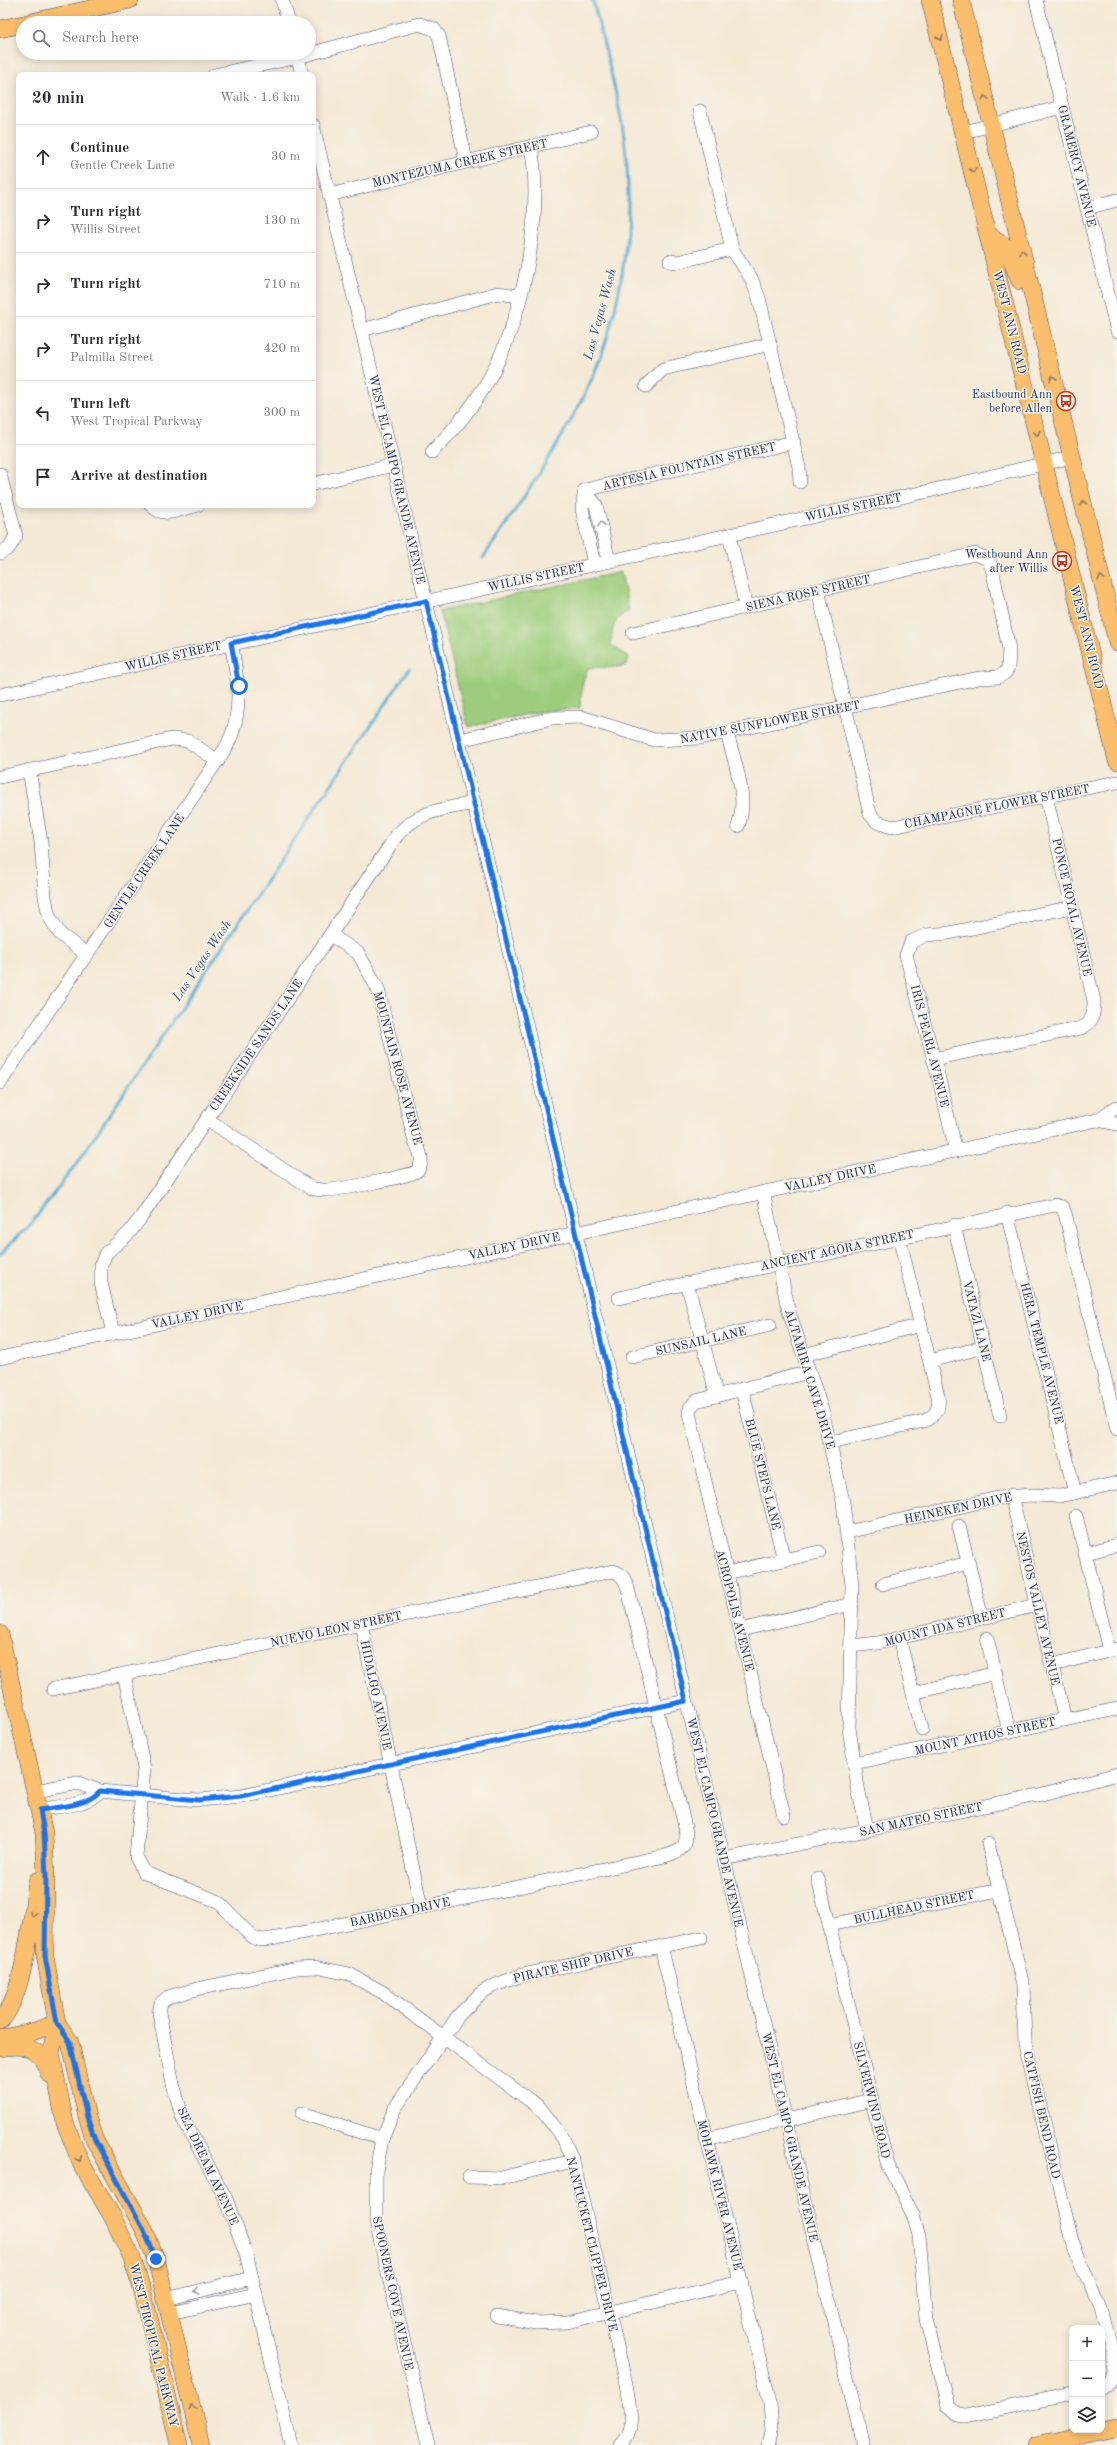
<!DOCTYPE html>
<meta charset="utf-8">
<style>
body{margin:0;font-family:"Old Standard TT",serif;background:#f7f7f7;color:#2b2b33}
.controls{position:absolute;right:12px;bottom:12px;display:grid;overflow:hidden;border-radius:8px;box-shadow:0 2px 10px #0003}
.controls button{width:36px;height:36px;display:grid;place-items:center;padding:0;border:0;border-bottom:1px solid #e1e1e2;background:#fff;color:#2b2b33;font:20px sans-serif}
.stop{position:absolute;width:12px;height:12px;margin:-9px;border:3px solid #1a73e8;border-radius:50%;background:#fff}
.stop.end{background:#1a73e8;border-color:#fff;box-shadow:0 1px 4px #0008}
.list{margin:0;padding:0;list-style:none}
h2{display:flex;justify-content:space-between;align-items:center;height:52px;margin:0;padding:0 16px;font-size:17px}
h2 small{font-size:13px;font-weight:400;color:#7c7c81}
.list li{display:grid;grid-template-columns:26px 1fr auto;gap:12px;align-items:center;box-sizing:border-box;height:64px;padding:0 16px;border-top:1px solid #e1e1e2}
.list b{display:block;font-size:15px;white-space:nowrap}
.list p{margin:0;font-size:13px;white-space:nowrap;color:#7c7c81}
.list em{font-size:13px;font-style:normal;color:#7c7c81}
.icon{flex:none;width:22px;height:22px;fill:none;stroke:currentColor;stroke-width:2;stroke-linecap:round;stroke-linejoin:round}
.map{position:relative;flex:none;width:1117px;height:2445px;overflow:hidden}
.search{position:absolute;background:#fff;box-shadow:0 2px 10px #0003;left:16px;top:16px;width:300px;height:44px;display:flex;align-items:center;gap:10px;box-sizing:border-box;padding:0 14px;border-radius:22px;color:#7c7c81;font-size:15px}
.panel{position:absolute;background:#fff;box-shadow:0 2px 10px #0003;left:16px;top:72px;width:300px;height:436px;border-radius:8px}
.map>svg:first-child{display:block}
.green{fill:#9dcd7c;stroke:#5c7e6d}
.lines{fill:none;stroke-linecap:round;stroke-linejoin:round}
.stream{stroke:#55acd1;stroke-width:3}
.minor-casing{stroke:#3c4b70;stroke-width:14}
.major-casing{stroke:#3c4b70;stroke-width:18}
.minor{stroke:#fff;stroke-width:13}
.major{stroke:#fabe6d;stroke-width:17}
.oneway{stroke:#8a7666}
.oneway2{stroke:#8d97ae}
.route{stroke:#1a73e8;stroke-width:5}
.labels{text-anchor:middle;stroke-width:3;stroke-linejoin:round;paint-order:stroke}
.street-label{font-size:12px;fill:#1b2f5e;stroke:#f7f3e8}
.poi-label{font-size:12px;fill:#1b2f5e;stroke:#f7f3e8;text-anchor:end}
.water-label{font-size:13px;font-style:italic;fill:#2c5480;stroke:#f7f3e8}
</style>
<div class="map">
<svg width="1117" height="2445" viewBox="0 0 1117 2445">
<rect width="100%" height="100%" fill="#f7f3e8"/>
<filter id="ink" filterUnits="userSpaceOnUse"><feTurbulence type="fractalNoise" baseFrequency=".025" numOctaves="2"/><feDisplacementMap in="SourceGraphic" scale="8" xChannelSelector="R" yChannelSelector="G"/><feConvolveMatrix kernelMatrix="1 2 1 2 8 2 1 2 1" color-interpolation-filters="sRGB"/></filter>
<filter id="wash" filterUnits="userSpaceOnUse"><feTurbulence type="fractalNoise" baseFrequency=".012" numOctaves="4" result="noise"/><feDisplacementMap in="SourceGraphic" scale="16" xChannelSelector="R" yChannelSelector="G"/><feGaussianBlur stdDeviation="0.9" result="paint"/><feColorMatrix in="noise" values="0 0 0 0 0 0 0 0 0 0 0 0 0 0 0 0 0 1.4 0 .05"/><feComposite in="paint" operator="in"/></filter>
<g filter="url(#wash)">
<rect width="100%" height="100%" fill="#f4e9d5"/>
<path class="green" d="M 621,572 L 629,611 C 613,619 612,628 611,645 L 629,657 L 627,665 C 614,669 602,666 588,668 L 583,681 L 580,708 L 543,711 L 468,727 L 440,611 Z"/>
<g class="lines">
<g class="stream">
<path d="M 483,558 C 516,509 549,461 577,409 C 622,327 637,222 623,130 C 616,86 603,43 593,0"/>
<path d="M 0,1254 L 33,1221 L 77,1163 L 409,669"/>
</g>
</g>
</g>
<g filter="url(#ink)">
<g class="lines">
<defs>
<g id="minor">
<path d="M 282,0 L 289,23"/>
<path d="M 1036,0 L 1117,331"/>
<path d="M 297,53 L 302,75"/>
<path d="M 214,75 L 298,57 L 419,24 L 434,29 L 439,36 L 466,161"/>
<path d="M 700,111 L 732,249 L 751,278 L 759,298 L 799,467 L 800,482"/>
<path d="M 313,125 L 863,2445"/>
<path d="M 964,132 L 1062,107"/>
<path d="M 329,195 L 591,132"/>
<path d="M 1087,208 L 1117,200"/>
<path d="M 670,261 L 677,262 L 732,249"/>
<path d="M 362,330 L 498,293 L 519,296"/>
<path d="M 646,386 L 663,369 L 770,344"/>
<path d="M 432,452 C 451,433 471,409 485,386 C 522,323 544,218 531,146"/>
<path d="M 0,474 L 16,536 L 9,548 L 0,553"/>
<path d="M 313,484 L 394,465"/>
<path d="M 585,490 L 794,442"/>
<path d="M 585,490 L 596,505 L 609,561"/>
<path d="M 585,490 L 582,509 L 594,564"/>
<path d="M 151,505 C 165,520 182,508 198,505"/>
<path d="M 729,535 L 746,607"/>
<path d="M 818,590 L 870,814 L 877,822 L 892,827 L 1117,782"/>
<path d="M 0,695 L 929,491 L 1072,457"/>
<path d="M 727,733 C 734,762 749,797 738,826"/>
<path d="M 460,740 L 552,718 L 581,717 L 654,740 L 700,738 L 979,678 L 998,677 L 1005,673 L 1008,668 L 1009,649 L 992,568 L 988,559 L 975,554 L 633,633"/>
<path d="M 29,770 L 41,842 L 45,897 L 49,916 L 60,934 L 87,955"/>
<path d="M 0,777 L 172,739 L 188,741 L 218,761"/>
<path d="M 933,1059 L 1081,1028 C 1093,1023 1094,1013 1094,1001 L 1046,796"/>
<path d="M 0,1083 L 227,746 C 244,711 238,680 231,643"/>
<path d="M 207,1119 L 311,1188 C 315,1189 319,1190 323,1190 C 334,1191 412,1176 417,1171 C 425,1162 420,1151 415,1142 L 378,989 L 358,953 L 331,935"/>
<path d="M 1097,1120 L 1117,1124"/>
<path d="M 956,1151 L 938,1075 L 906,955 L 911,942 L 926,935 L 949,933 L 1072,907"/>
<path d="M 763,1192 L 789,1312 L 822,1410 L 843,1501 L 852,1585 L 849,1728 L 858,1788 L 867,1829"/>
<path d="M 1007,1213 L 1075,1493"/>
<path d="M 954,1225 L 1000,1416"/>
<path d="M 687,1283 L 717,1396"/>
<path d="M 619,1298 L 1055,1205 L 1062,1207 L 1065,1213 L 1117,1429"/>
<path d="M 113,1333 L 101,1283 L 101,1265 L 106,1253 L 129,1233 L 142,1216 L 397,835 C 420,810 443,809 475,803"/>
<path d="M 803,1355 L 921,1325"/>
<path d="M 632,1357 L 770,1325"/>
<path d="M 0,1358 L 1097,1120 L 1117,1107"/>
<path d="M 930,1361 L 984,1347"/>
<path d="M 742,1389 L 784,1560"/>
<path d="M 831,1442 L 924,1421 C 936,1416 940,1409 938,1396 L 899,1237"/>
<path d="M 1011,1495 L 1065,1720"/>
<path d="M 1076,1516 L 1109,1650"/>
<path d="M 959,1526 L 982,1618"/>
<path d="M 847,1532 L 998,1498 L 1030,1495 L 1060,1496 L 1117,1483"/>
<path d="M 1086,1553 L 1117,1545"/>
<path d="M 726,1573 L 819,1552"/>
<path d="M 883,1584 L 969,1563"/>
<path d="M 361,1624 L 421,1907"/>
<path d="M 740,1630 L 852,1604"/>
<path d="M 899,1638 L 922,1729"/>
<path d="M 987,1638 L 1009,1732"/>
<path d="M 851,1646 L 878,1643 L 1037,1605"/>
<path d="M 1052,1665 L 1117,1649"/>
<path d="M 53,1689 L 613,1571 C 622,1574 625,1579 628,1589 L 684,1823 C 689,1844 686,1850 665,1856 L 277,1938 C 270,1939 264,1941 257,1939 C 246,1935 229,1910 217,1901 L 145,1873 L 136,1857 L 144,1768 L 124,1674"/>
<path d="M 913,1693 L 996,1673"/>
<path d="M 854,1763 L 1117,1709"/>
<path d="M 36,1791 L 78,1783 L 100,1791 L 172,1798 L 199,1800 L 241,1796 L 686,1701"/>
<path d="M 40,1809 C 60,1806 85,1807 100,1791"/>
<path d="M 784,1816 L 689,1413 L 690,1408 L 696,1401 L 809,1372"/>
<path d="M 988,1844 L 1023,1985 L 1025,2043 L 1038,2101 L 1072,2241 L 1100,2309 L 1115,2367 C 1115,2376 1111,2384 1102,2388"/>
<path d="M 724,1859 L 1043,1794 L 1117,1774"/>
<path d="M 818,1879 L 887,2162 L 913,2215 L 919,2235 L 926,2319 L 948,2406 L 958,2415 L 966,2416 L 1072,2394"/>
<path d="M 829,1925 L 999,1890"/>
<path d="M 661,1946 L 770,2403 L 772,2431 L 769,2445"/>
<path d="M 302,2113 L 382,2139"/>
<path d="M 706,2139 L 872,2100"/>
<path d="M 469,2177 L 501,2178 L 573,2161"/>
<path d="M 166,2299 L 252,2278"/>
<path d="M 170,2313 L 256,2294"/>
<path d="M 497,2316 L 536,2323 L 567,2322 L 741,2282"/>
<path d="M 291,2445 L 247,2257 L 226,2199 L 183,2119 L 173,2084 L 159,2013 L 161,2003 L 168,1997 L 197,1989 L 297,1968 L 315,1967 L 349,1974 L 382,1992 L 540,2108 L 563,2138 L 573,2161 L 626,2384 C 629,2404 637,2431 620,2445"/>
<path d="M 428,2445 L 376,2222 L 376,2171 L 382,2139 L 395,2108 L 458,2016 L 481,1993 L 493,1986 L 522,1975 L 701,1938"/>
</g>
<g id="major">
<path d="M 930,0 L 1117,761"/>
<path d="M 961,0 L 1117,643"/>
<path d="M 27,23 L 130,0"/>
<path d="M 0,29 L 23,24"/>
<path d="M 989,235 L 1005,246 L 1020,281"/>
<path d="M 0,1634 L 44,1833 L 46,1876 L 45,1956 L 57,2023 L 70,2042 L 87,2117 L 95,2141 L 143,2227 L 156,2259 L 201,2445"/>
<path d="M 0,2021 C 23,2001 33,1912 37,1881"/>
<path d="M 57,2023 L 51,2053 L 65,2123 L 81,2163 L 112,2216 L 132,2258 L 143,2292 L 179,2445"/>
<path d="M 0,2039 L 35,2031 L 57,2023"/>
<path d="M 0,2048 C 27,2043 40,2047 49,2074"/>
<path d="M 1036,2445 L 1117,2428"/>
</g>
</defs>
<use href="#minor" class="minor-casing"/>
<use href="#major" class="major-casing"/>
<use href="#minor" class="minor"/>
<use href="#major" class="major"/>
</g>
<defs><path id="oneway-chevron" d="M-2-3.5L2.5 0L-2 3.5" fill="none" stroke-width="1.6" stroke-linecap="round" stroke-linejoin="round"/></defs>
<g class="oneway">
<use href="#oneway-chevron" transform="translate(940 38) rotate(76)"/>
<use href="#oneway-chevron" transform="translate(985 98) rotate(-104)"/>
<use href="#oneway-chevron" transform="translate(973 170) rotate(76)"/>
<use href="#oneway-chevron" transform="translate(1022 252) rotate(-104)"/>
<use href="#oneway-chevron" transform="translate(1053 378) rotate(-104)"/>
<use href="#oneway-chevron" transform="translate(1037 433) rotate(76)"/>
<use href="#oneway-chevron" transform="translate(1083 503) rotate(-104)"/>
<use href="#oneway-chevron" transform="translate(1101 578) rotate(-104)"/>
<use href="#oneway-chevron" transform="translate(33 1914) rotate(98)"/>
<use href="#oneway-chevron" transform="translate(79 2159) rotate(65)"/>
<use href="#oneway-chevron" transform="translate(192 2407) rotate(-103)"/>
</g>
<g class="oneway2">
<use href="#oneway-chevron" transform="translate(601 524) rotate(-103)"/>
<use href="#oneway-chevron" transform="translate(197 2291) rotate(166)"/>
</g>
</g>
<g class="lines" filter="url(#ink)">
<path class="route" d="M 156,2259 L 143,2228 L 95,2140 L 87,2117 L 70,2042 L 57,2023 L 45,1956 L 46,1876 L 44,1833 L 40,1810 C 60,1806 85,1807 100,1791 L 199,1800 L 241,1796 L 686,1701 L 426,601 L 231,643 L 239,686"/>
</g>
<defs>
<symbol id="bus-ring" viewBox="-11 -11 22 22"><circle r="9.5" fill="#f7f3e8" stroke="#c8321e" stroke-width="1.5"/><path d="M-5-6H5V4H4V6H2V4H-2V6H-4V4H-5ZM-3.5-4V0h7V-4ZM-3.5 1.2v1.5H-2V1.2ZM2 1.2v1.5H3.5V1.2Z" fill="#c8321e"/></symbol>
</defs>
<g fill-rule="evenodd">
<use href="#bus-ring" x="1055" y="390" width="22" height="22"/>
<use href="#bus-ring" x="1051" y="550" width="22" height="22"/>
</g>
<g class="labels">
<g class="street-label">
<text transform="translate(460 163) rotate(-13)" y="4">MONTEZUMA CREEK STREET</text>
<text transform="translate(1077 166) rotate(76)" y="4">GRAMERCY AVENUE</text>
<text transform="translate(1010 322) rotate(76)" y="4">WEST ANN ROAD</text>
<text transform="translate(689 466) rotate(-13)" y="4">ARTESIA FOUNTAIN STREET</text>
<text transform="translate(397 479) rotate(77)" y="4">WEST EL CAMPO GRANDE AVENUE</text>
<text transform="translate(853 507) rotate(-12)" y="4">WILLIS STREET</text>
<text transform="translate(536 577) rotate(-12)" y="4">WILLIS STREET</text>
<text transform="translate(808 593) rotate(-13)" y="4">SIENA ROSE STREET</text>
<text transform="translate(1087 637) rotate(76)" y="4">WEST ANN ROAD</text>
<text transform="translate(173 656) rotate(-13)" y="4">WILLIS STREET</text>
<text transform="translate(770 722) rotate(-11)" y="4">NATIVE SUNFLOWER STREET</text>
<text transform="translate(997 806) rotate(-11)" y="4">CHAMPAGNE FLOWER STREET</text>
<text transform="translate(144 871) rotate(-56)" y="4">GENTLE CREEK LANE</text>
<text transform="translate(1072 907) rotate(77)" y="4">PONCE ROYAL AVENUE</text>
<text transform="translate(256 1045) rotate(-56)" y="4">CREEKSIDE SANDS LANE</text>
<text transform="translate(930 1046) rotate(76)" y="4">IRIS PEARL AVENUE</text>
<text transform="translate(398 1068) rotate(75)" y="4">MOUNTAIN ROSE AVENUE</text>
<text transform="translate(830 1178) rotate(-12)" y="4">VALLEY DRIVE</text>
<text transform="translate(514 1246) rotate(-12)" y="4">VALLEY DRIVE</text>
<text transform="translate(837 1250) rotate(-12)" y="4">ANCIENT AGORA STREET</text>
<text transform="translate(197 1315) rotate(-12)" y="4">VALLEY DRIVE</text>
<text transform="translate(977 1321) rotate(76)" y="4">VATAZI LANE</text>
<text transform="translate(701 1341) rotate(-13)" y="4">SUNSAIL LANE</text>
<text transform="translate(1042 1353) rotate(76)" y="4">HERA TEMPLE AVENUE</text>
<text transform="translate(810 1379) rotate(73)" y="4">ALTAMIRA CAVE DRIVE</text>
<text transform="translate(763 1474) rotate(76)" y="4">BLUE STEPS LANE</text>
<text transform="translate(958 1508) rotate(-12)" y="4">HEINEKEN DRIVE</text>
<text transform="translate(1038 1608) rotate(77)" y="4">NESTOS VALLEY AVENUE</text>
<text transform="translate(735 1610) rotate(76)" y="4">ACROPOLIS AVENUE</text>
<text transform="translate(945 1627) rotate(-14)" y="4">MOUNT IDA STREET</text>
<text transform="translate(336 1629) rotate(-12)" y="4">NUEVO LEON STREET</text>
<text transform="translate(376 1695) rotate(78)" y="4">HIDALGO AVENUE</text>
<text transform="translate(985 1736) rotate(-12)" y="4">MOUNT ATHOS STREET</text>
<text transform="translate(921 1819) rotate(-12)" y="4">SAN MATEO STREET</text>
<text transform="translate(715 1822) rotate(77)" y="4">WEST EL CAMPO GRANDE AVENUE</text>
<text transform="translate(914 1907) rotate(-12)" y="4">BULLHEAD STREET</text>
<text transform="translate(400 1912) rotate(-12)" y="4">BARBOSA DRIVE</text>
<text transform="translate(573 1965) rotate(-13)" y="4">PIRATE SHIP DRIVE</text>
<text transform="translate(872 2100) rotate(76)" y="4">SILVERWIND ROAD</text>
<text transform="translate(1042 2115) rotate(77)" y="4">CATFISH BEND ROAD</text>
<text transform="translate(790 2137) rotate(77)" y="4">WEST EL CAMPO GRANDE AVENUE</text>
<text transform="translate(208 2166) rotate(65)" y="4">SEA DREAM AVENUE</text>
<text transform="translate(720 2195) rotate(76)" y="4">MOHAWK RIVER AVENUE</text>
<text transform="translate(592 2244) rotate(76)" y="4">NANTUCKET CLIPPER DRIVE</text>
<text transform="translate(393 2293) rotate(78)" y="4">SPOONERS COVE AVENUE</text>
<text transform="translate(154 2345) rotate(76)" y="4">WEST TROPICAL PARKWAY</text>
</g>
<g class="poi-label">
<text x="1052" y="398">Eastbound Ann<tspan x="1052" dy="14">before Allen</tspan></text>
<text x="1048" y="558">Westbound Ann<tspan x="1048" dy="14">after Willis</tspan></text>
</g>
<g class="water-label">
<text transform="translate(599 314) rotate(-75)" y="5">Las Vegas Wash</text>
<text transform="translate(201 960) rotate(-56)" y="5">Las Vegas Wash</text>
</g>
</g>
</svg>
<div class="controls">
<button>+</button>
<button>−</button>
<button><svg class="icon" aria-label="layers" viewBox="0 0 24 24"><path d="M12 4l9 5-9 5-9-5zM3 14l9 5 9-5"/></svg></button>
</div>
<div class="stop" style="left:239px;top:686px"></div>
<div class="stop end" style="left:156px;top:2259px"></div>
<div class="search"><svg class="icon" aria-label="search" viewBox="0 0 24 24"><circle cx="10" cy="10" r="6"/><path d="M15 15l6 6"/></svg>Search here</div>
<section class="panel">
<h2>20 min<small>Walk · 1.6 km</small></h2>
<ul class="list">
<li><svg class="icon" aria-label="ahead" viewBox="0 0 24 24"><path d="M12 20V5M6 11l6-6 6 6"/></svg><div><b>Continue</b><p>Gentle Creek Lane</p></div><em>30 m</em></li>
<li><svg class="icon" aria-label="right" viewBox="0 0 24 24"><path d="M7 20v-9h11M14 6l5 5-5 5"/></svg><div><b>Turn right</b><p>Willis Street</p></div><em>130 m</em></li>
<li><svg class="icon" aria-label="right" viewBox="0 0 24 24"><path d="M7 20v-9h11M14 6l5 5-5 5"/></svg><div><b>Turn right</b></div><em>710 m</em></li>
<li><svg class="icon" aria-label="right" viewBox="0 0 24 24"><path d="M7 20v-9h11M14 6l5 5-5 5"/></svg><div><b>Turn right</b><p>Palmilla Street</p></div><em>420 m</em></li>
<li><svg class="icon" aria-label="left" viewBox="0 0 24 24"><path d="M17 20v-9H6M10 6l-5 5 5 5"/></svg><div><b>Turn left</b><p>West Tropical Parkway</p></div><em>300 m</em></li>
<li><svg class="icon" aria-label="arrive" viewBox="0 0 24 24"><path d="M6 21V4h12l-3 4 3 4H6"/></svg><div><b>Arrive at destination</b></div></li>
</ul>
</section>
</div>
